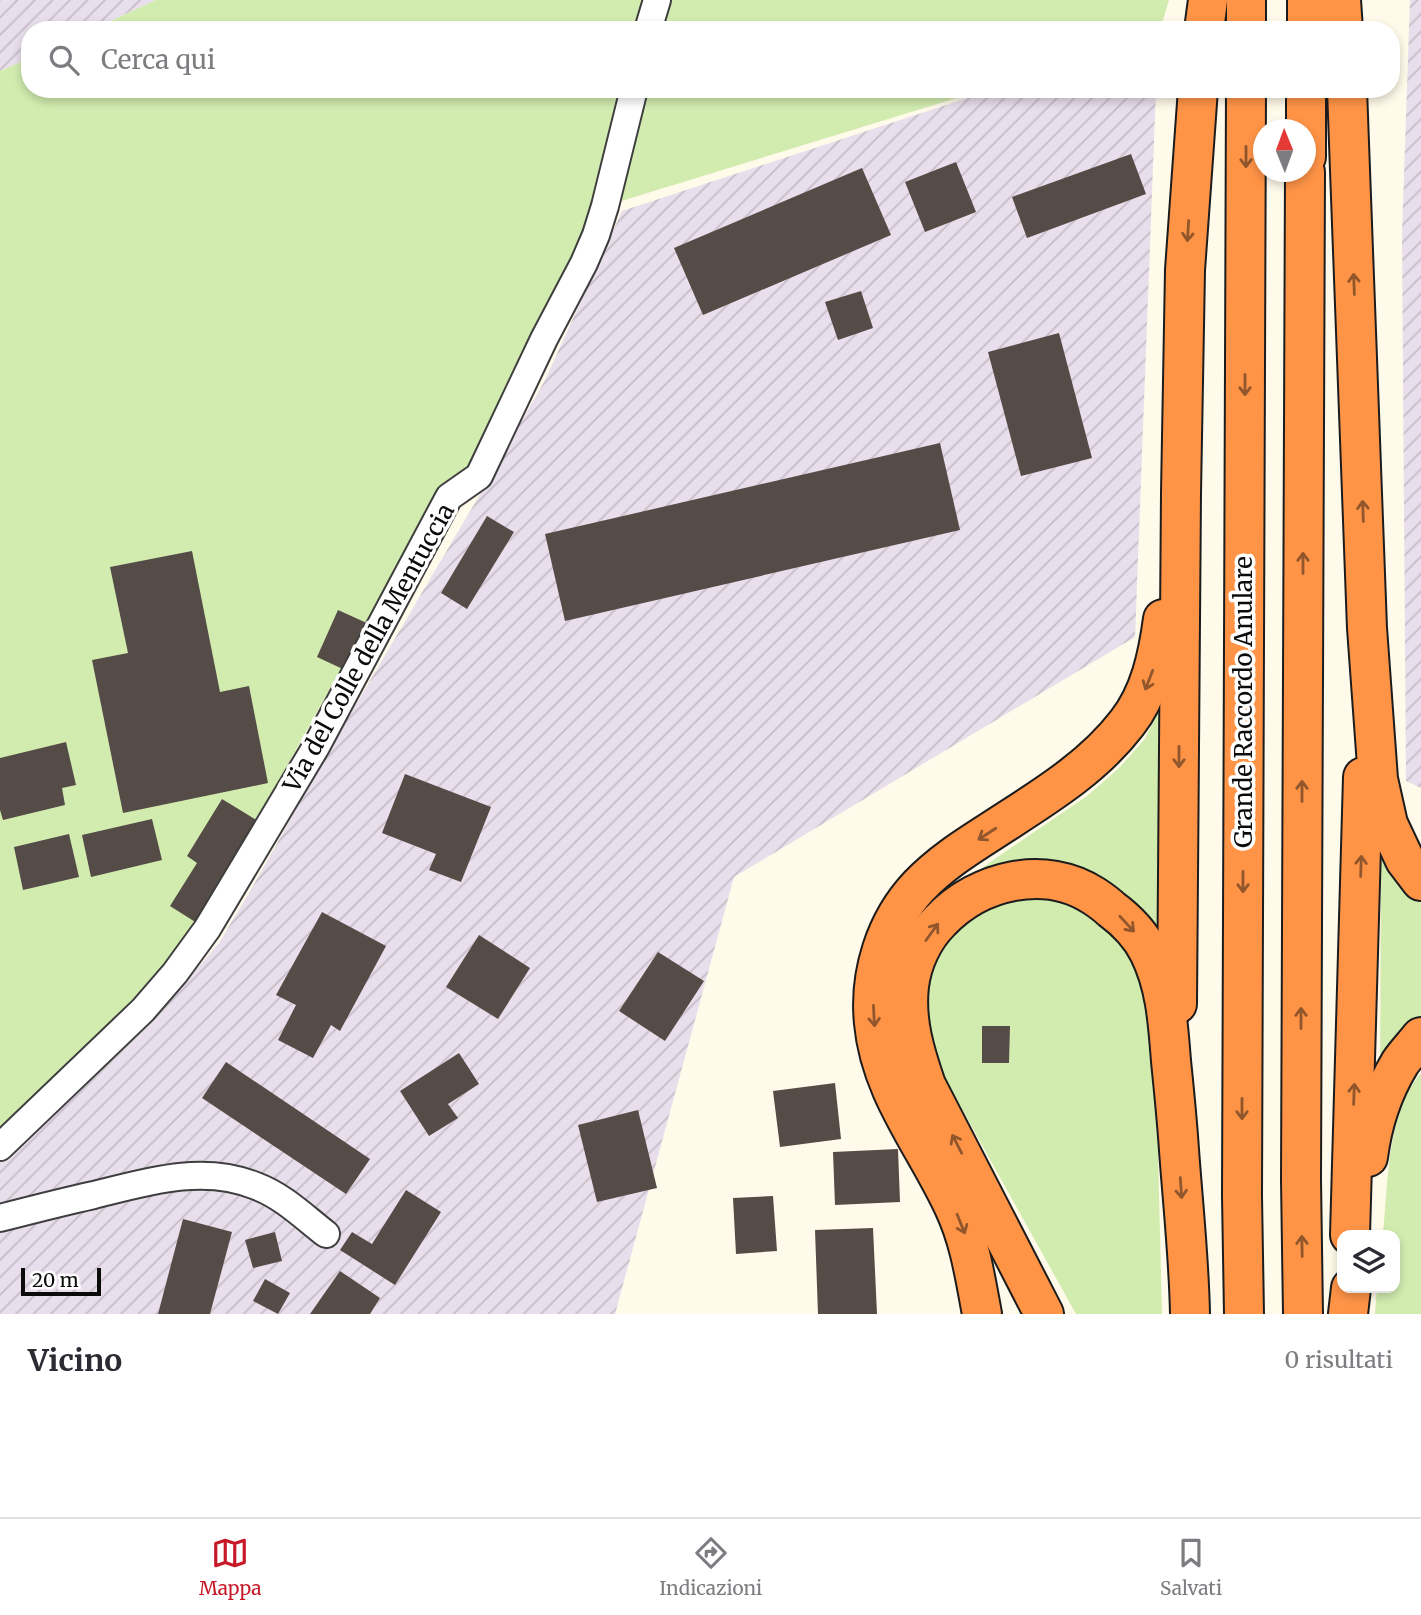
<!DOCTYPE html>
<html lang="it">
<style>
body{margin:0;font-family:Merriweather,serif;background:#f7f7f7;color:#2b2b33}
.controls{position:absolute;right:21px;bottom:21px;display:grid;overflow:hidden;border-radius:14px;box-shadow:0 4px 10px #0003}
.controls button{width:63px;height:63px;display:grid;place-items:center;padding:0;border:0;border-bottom:2px solid #e1e1e2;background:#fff;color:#2b2b33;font:35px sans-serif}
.compass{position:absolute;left:1253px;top:119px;width:63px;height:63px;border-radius:50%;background:#fff;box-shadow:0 4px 10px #0003;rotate:359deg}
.scale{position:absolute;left:21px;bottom:18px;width:80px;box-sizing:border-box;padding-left:7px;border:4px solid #0b0b0b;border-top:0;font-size:19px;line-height:24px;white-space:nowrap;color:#0b0b0b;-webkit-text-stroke:5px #fff;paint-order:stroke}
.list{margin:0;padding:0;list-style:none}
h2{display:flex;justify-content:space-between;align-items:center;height:91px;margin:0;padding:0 28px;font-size:30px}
h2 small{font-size:23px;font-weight:400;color:#7c7c81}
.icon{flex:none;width:38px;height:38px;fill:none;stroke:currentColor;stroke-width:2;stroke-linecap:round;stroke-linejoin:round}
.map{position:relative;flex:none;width:1421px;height:1314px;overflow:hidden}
.search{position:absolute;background:#fff;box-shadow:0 4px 10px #0003;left:21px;right:21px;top:21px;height:77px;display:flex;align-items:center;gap:18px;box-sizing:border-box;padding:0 24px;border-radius:28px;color:#7c7c81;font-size:26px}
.sheet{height:203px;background:#fff}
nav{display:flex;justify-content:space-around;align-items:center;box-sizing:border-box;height:98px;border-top:2px solid #e1e1e2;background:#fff;font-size:19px;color:#7c7c81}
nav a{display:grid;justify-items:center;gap:4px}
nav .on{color:#c61827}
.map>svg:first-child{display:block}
.industrial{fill:url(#industrial-furrows)}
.grass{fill:#d2ecb0;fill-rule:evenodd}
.building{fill:#554b47}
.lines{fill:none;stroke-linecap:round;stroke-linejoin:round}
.minor-casing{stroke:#3e3e3e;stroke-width:30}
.motorway-casing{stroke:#1c1c1c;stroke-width:42}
.minor{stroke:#fff;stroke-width:26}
.motorway{stroke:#ff9447;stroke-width:38}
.oneway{stroke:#91562c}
.labels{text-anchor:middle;stroke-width:7;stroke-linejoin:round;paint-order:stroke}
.street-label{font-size:24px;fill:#0b0b0b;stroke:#fff}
</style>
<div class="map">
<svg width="1421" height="1314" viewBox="0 0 1421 1314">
<defs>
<pattern id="industrial-furrows" width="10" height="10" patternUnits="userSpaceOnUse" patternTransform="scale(1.75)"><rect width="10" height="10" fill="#e9deeb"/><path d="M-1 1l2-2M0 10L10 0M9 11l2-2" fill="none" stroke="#c6bdc8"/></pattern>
</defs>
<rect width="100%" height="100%" fill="#fffae9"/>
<g class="industrial">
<path d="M 0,0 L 156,0 L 91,30 L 30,30 L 30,58 L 0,71 Z"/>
<path d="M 1410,0 L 1421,0 L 1421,788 L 1406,781 L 1402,234 Z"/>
<path d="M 995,89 L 1156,89 L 1135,637 L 734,877 L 615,1314 L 0,1314 L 0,1162 L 147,1026 L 219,943 L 253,886 L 332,745 L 479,496 L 545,380 L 622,211 Z"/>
</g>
<g class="grass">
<path d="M 156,0 L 1169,0 L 1160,30 L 91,30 Z"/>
<path d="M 30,58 L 30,89 L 986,89 L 605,206 L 469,481 L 383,593 L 192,937 L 161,974 L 0,1130 L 0,71 Z"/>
<path d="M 1166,683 L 1167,947 L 1129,902 L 955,888 L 996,858 L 1087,796 L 1119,768 L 1144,740 L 1156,717 Z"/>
<path d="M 1381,850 L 1408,891 L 1421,903 L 1421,1021 L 1380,1084 Z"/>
<path d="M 1035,898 L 1059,900 L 1083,908 L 1105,920 L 1140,965 L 1155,1033 L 1162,1314 L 1076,1314 L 933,1057 L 925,1003 L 930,978 L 938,953 L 955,932 L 974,915 L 995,905 L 1013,899 ZM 1009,1026 L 1009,1062 L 982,1062 L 982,1027 Z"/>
<path d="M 1421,1073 L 1421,1314 L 1375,1314 L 1377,1288 L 1395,1288 L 1395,1235 L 1383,1235 C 1387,1193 1387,1146 1402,1106 C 1406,1094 1413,1083 1421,1073 Z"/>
</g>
<g class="building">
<path d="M 1131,154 L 1146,194 L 1027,238 L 1012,197 Z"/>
<path d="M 956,162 L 976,212 L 925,232 L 905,182 Z"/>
<path d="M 862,168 L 891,235 L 703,315 L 674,248 Z"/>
<path d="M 861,291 L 873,328 L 838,340 L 825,302 Z"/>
<path d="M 1059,333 L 1092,458 L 1021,476 L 988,352 Z"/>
<path d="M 940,443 L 960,530 L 565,621 L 545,534 Z"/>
<path d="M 487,516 L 514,532 L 467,609 L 441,593 Z"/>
<path d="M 192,551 L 220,692 L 249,686 L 268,783 L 123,813 L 92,660 L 128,653 L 110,567 Z"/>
<path d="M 338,610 L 369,624 L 347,671 L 317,657 Z"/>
<path d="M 66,742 L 76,785 L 62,788 L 65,805 L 3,820 L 0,810 L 0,758 Z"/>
<path d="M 405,774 L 491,807 L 461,882 L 429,870 L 436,854 L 382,833 Z"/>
<path d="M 222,799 L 263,824 L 200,925 L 170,906 L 197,863 L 187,856 Z"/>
<path d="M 152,819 L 162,860 L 91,877 L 82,835 Z"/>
<path d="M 69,834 L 79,877 L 23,890 L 14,847 Z"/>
<path d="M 322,912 L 386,946 L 340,1031 L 331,1025 L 313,1058 L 278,1040 L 296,1005 L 276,995 Z"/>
<path d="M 479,935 L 530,968 L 498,1019 L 446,987 Z"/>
<path d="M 658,952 L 704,981 L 665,1041 L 619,1011 Z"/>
<path d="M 982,1026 L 1010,1026 L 1009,1063 L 982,1063 Z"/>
<path d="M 459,1053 L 479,1084 L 448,1104 L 458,1118 L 429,1136 L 400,1091 Z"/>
<path d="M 226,1062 L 370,1159 L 346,1194 L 202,1098 Z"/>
<path d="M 835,1083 L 841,1139 L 780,1147 L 773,1091 Z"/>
<path d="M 638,1110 L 657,1188 L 597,1202 L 578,1125 Z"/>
<path d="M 898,1149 L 900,1202 L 835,1205 L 833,1152 Z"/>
<path d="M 406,1190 L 441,1212 L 395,1285 L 340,1250 L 352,1232 L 372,1244 Z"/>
<path d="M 773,1196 L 777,1251 L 736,1254 L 733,1198 Z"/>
<path d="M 183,1219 L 232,1232 L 210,1314 L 158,1314 Z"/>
<path d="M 873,1228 L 877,1314 L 818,1314 L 815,1230 Z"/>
<path d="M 275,1232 L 282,1261 L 253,1268 L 245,1240 Z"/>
<path d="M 340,1271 L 380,1298 L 370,1314 L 310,1314 Z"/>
<path d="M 265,1279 L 290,1293 L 278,1314 L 253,1301 Z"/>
</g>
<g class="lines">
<defs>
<g id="minor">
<path d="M 648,30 L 657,0"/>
<path d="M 0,1147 L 143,1010 L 175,973 L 207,929 L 317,745 L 449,497 L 479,476 L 544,339 L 584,263 L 596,235 L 605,206 L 634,89"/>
<path d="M 0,1218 C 31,1210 62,1202 94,1195 C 146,1182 203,1164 256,1186 C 283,1196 304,1217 326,1234"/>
</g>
<g id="motorway">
<path d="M 1341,0 L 1343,30"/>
<path d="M 1204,30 L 1208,0"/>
<path d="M 1246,30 L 1246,0"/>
<path d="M 1307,30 L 1307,0"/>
<path d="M 1347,89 L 1367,628 L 1378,779 L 1388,824 L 1405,860 L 1421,881"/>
<path d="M 1306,157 L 1306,89"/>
<path d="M 1177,1004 L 1181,493 L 1185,270 L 1198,89"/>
<path d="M 1368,1157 C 1372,1125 1383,1091 1400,1063 C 1406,1054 1414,1046 1421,1037"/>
<path d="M 1350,1235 L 1363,777"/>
<path d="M 982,1314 C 975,1277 970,1241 954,1207 C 926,1146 880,1092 874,1023 C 869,974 885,922 919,886 C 940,864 965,848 990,832 C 1039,800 1091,770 1127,723 C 1150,694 1158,656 1163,619"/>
<path d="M 1044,1314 L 926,1085 C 915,1053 905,1021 909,986 C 912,962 923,938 940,921 C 979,880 1045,864 1094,896 C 1100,900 1106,904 1111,909 C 1126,920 1141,936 1149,952 C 1166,986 1168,1023 1171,1061 C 1174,1090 1177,1120 1179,1150 C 1183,1205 1189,1259 1190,1314"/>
<path d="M 1244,1314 L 1242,1196 L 1246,89"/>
<path d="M 1303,1314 L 1301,1180 L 1305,172"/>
<path d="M 1348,1314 L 1351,1288"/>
</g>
</defs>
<use href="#minor" class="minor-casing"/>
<use href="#motorway" class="motorway-casing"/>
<use href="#minor" class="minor"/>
<use href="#motorway" class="motorway"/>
</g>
<defs><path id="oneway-shaft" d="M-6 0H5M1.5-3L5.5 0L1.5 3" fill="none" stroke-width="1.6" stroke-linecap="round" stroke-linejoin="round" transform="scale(1.75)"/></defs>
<g class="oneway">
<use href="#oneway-shaft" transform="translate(1246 157) rotate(90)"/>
<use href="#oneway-shaft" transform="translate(1188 231) rotate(94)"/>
<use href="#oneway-shaft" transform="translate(1354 284) rotate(-92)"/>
<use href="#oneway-shaft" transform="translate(1245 385) rotate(90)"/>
<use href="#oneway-shaft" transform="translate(1363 511) rotate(-92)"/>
<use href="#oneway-shaft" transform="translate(1303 563) rotate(-90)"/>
<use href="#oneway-shaft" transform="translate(1149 680) rotate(111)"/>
<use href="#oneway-shaft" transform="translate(1179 757) rotate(90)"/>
<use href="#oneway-shaft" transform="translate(1302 791) rotate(-90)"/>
<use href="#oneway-shaft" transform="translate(987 834) rotate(147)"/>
<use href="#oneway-shaft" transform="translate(1361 866) rotate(-88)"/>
<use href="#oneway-shaft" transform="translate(1243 882) rotate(90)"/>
<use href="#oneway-shaft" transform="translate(1127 924) rotate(47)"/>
<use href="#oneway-shaft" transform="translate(932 932) rotate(-54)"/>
<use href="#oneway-shaft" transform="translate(874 1016) rotate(87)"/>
<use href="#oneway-shaft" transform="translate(1301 1018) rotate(-90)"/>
<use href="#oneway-shaft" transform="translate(1354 1094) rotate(-88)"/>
<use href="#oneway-shaft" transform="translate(1242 1109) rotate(90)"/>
<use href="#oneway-shaft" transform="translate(957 1144) rotate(-117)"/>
<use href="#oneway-shaft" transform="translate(1181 1188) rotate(86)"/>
<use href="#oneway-shaft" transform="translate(961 1224) rotate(68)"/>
<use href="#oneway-shaft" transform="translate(1302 1246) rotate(-91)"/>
</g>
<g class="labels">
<g class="street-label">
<text transform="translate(369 648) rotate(-61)" y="8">Via del Colle della Mentuccia</text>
<text transform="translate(1244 702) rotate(-90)" y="8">Grande Raccordo Anulare</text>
</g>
</g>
</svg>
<div class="controls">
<button><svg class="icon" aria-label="layers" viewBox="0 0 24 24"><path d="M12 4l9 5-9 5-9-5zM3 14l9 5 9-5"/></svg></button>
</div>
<svg class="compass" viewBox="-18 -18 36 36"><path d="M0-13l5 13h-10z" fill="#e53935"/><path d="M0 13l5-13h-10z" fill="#7c7c81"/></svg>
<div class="scale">20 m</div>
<div class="search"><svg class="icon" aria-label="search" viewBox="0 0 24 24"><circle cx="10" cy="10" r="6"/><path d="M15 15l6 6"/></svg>Cerca qui</div>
</div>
<section class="sheet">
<h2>Vicino<small>0 risultati</small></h2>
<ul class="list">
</ul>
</section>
<nav>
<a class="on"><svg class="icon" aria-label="map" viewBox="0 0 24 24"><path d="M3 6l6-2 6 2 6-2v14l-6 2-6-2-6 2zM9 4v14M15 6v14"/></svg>Mappa</a>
<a><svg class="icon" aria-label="directions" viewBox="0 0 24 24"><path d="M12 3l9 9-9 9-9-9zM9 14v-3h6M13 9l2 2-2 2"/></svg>Indicazioni</a>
<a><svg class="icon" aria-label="saved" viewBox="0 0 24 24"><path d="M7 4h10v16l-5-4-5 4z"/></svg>Salvati</a>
</nav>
